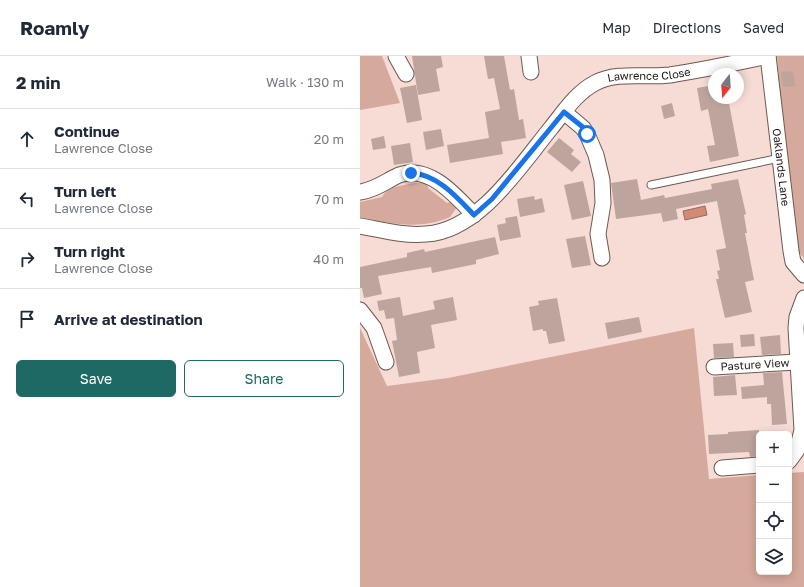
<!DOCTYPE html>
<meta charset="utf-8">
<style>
body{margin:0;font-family:"Golos Text",sans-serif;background:#f6f6f7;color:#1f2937}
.controls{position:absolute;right:12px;bottom:12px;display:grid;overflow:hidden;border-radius:6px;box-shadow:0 2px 10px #0003}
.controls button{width:36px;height:36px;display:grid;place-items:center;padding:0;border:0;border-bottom:1px solid #e0e1e3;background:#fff;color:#1f2937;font:20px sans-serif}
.compass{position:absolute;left:348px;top:12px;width:36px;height:36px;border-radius:50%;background:#fff;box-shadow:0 2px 10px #0003;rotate:197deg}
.stop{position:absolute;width:12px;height:12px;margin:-9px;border:3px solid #1a73e8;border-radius:50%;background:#fff}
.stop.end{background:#1a73e8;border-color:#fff;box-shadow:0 1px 4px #0008}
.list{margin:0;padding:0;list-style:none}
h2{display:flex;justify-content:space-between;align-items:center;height:52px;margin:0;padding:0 16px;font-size:17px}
h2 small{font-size:13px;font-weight:400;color:#747a83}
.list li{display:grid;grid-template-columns:26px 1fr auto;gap:12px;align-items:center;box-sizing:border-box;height:60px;padding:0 16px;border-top:1px solid #e0e1e3}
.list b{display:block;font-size:15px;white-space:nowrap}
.list p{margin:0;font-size:13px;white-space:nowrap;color:#747a83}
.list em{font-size:13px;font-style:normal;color:#747a83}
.actions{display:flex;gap:8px;padding:12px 16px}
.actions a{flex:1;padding:9px 0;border:1px solid #1e6964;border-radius:6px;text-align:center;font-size:14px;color:#1e6964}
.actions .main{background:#1e6964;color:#fff}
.icon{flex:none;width:22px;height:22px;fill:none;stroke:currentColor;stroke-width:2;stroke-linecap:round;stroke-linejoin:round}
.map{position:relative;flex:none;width:444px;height:531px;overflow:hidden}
header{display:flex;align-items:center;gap:24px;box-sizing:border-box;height:56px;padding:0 20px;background:#fff;border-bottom:1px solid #e0e1e3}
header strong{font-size:19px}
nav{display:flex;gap:22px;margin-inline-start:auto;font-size:14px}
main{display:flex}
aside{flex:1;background:#fff}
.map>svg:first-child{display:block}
.green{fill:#d5a99b}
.water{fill:#cf8b76;stroke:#9a6859}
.building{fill:#bda59d}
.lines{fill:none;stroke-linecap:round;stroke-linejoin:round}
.service-casing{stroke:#6d5851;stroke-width:9}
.minor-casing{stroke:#6d5851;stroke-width:17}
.service{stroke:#fff;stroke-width:7}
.minor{stroke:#fff;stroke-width:15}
.route{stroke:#1a73e8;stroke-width:5}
.labels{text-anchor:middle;stroke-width:4;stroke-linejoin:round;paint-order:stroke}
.street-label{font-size:11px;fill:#201714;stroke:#fbece7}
</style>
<header>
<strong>Roamly</strong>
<nav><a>Map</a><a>Directions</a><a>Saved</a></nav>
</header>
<main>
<aside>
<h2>2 min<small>Walk · 130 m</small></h2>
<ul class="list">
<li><svg class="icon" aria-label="ahead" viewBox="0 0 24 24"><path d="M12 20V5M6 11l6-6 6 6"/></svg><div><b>Continue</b><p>Lawrence Close</p></div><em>20 m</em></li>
<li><svg class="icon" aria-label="left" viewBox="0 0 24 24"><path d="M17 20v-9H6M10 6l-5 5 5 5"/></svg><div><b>Turn left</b><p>Lawrence Close</p></div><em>70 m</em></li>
<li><svg class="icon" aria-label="right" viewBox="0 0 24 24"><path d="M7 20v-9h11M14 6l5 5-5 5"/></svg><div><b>Turn right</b><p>Lawrence Close</p></div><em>40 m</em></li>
<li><svg class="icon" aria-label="arrive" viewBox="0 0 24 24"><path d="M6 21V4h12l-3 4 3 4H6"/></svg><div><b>Arrive at destination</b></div></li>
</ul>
<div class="actions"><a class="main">Save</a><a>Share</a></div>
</aside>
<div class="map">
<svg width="444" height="531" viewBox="0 0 444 531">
<rect width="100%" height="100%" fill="#f6dcd4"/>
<g class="green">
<path d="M 0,0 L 22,0 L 40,47 L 0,54 Z"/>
<path d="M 417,0 L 444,0 L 444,202 L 437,194 L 429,150 Z"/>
<path d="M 56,127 L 67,127 L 68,132 L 87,147 L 94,145 L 97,151 L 90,161 C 61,174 30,168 0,161 L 0,146 L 22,141 C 28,130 44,129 56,127 Z"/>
<path d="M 0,272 L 27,330 L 88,322 L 334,272 L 349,423 L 399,419 L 399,516 L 429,516 L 429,417 L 444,416 L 444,531 L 0,531 Z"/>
</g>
<path class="water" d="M 345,150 L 347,159 L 325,164 L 323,155 Z"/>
<g class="building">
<path d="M 52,0 L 81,0 L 83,11 L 76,13 L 80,35 L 58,39 Z"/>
<path d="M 124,0 L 144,0 L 150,34 L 154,33 L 159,64 L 163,63 L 166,82 L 141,86 L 143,98 L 90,107 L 87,89 L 129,82 L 125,56 L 140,53 L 134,22 L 128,23 Z"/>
<path d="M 433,15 L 435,30 L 423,31 L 421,16 Z"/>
<path d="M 56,29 L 62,64 L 47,67 L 40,32 Z"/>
<path d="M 354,29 L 354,42 L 368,42 L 379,100 L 350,106 L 347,90 L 355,89 L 348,53 L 341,55 L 337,32 Z"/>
<path d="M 312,47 L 315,60 L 304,63 L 301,50 Z"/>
<path d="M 81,73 L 84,90 L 66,94 L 63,76 Z"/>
<path d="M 24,80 L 26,92 L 13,94 L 11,83 Z"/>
<path d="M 199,82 L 214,94 L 211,98 L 221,106 L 212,116 L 187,96 Z"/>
<path d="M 50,87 L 53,106 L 34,109 L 31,90 Z"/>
<path d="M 277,123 L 281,144 L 304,139 L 305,142 L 352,133 L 351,128 L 378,123 L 386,158 L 384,159 L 387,177 L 385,177 L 394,224 L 385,226 L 392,256 L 365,262 L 356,223 L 359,223 L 357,215 L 360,214 L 356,194 L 366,192 L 357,145 L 316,153 L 318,163 L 303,166 L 301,157 L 256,163 L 251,127 Z"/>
<path d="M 223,125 L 231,160 L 212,164 L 204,129 Z"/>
<path d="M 174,140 L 175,144 L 182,142 L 185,156 L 160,161 L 157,143 Z"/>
<path d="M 157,160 L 161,181 L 140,185 L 137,169 L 146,167 L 145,162 Z"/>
<path d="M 225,180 L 231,209 L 212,212 L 206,183 Z"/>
<path d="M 135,181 L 139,198 L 116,204 L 116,208 L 72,217 L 71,211 L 18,220 L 22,238 L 4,242 L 2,232 L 0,232 L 0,211 L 47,201 L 47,197 L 64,193 L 65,196 Z"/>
<path d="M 40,241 L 43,260 L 75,253 L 73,245 L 93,241 L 97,264 L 71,269 L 75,292 L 57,296 L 60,317 L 39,321 L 32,285 L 37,284 L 34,262 L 26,263 L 24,254 L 19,255 L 17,245 Z"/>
<path d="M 197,242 L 205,285 L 189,288 L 186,275 L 183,275 L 183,273 L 173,275 L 169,251 L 179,249 L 178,245 Z"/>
<path d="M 279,261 L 282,276 L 248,283 L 245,267 Z"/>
<path d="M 394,278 L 395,290 L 381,291 L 380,279 Z"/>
<path d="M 420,279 L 421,298 L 402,299 L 400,281 Z"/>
<path d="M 373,287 L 374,301 L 354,302 L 353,288 Z"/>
<path d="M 422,316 L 427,368 L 412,369 L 411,348 L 407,348 L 407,341 L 382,343 L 381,331 L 404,329 L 403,317 Z"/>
<path d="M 375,319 L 377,339 L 354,340 L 353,321 Z"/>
<path d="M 399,374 L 399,400 L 390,401 L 389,396 L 349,398 L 348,379 L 368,378 L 368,376 Z"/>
</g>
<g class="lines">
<defs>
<path id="service" d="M 291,129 L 420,102"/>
<g id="minor">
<path d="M 36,0 L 46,18"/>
<path d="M 169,0 L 171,16"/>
<path id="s1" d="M 408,0 L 431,195 L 433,206 L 444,219"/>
<path d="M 204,56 L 223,72 L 227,78 L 236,99 L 242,124 L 243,147 L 238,178 L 242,202"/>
<path d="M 0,136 C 15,134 26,125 39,119 C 69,108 96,140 114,159"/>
<path id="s2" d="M 0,170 C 22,174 43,180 66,178 C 119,175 160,110 191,72 C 204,56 216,37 235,27 C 258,15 285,22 310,19 C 342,14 376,7 408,0"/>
<path d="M 0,254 L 14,272 L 26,306"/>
<path id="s3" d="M 354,311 L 437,306"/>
<path d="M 429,405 L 437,394 L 442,374 L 436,272 L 437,261 L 444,242"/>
<path d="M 362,412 L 399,409"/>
</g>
</defs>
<use href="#service" class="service-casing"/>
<use href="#minor" class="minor-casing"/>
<use href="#service" class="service"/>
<use href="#minor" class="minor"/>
</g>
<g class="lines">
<path class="route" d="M 51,117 C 77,118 97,141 114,159 L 132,143 L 204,56 L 224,72 L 227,78"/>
</g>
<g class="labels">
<g class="street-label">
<text dy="4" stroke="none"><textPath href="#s2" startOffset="354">Lawrence Close</textPath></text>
<text dy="4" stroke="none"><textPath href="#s1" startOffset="112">Oaklands Lane</textPath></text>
<text dy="4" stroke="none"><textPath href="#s3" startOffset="41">Pasture View</textPath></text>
</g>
</g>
</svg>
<div class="controls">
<button>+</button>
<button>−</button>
<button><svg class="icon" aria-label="locate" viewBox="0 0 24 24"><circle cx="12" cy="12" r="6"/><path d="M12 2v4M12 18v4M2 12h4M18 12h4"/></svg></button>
<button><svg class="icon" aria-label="layers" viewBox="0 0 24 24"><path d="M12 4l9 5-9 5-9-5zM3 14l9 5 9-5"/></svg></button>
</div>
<svg class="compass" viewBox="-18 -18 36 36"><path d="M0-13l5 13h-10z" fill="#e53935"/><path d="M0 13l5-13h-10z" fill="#747a83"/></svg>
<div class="stop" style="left:227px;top:78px"></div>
<div class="stop end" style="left:51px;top:117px"></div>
</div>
</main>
